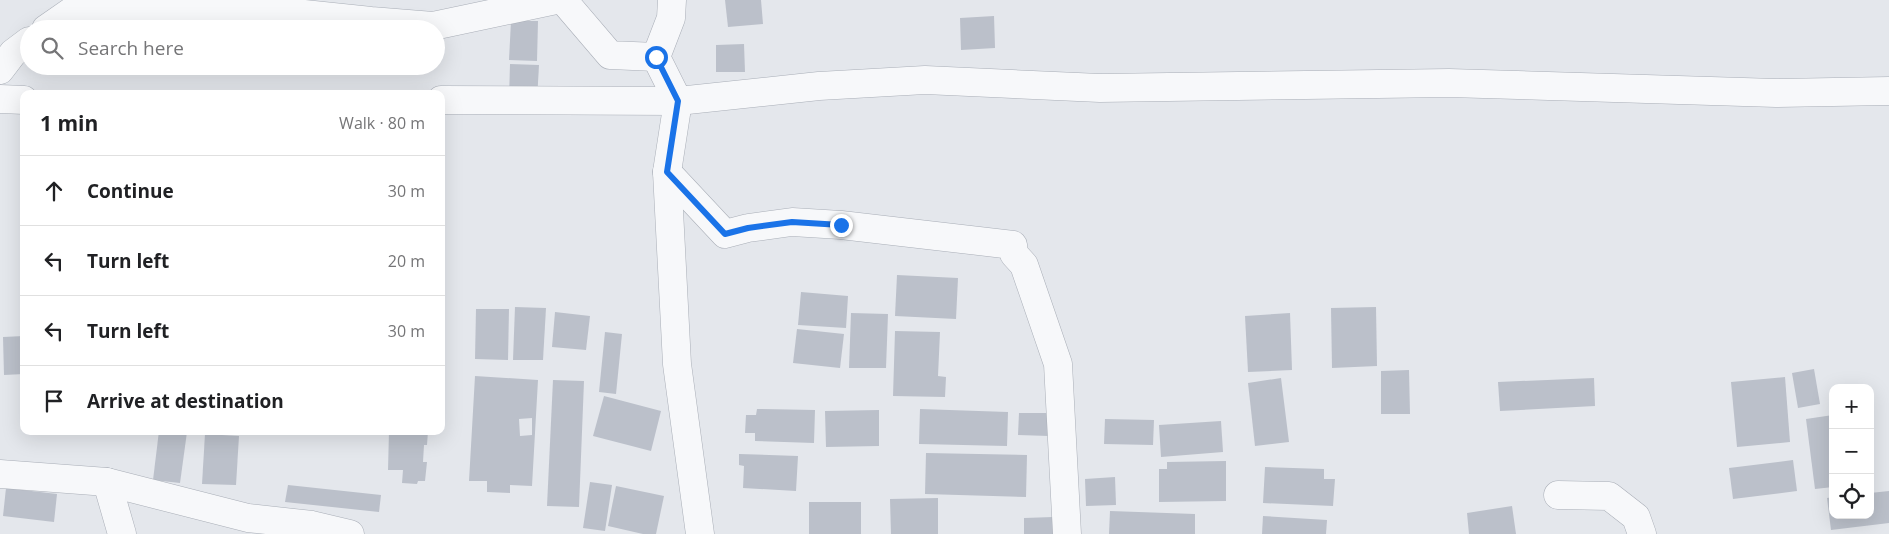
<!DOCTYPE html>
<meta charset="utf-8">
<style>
body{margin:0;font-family:"Open Sans",sans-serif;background:#f2f2f2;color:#202124}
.controls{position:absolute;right:15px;bottom:15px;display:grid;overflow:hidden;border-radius:10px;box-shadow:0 5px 20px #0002}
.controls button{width:45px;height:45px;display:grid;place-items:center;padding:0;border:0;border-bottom:1px solid #e0e0e0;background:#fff;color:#202124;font:25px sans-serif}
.stop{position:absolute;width:15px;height:15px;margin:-11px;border:4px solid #1a73e8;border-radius:50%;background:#fff}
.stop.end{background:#1a73e8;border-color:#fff;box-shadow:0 1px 5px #0008}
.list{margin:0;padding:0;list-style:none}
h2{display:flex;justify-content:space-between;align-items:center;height:65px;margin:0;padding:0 20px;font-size:21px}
h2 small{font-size:16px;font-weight:400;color:#757577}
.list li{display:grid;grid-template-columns:32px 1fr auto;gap:15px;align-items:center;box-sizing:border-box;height:70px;padding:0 20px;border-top:1px solid #e0e0e0}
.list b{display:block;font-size:19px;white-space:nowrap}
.list em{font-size:16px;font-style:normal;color:#757577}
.icon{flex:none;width:28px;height:28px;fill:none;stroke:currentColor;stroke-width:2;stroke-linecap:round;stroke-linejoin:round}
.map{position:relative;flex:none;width:1889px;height:534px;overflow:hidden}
.search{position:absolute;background:#fff;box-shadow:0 5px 20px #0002;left:20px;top:20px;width:425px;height:55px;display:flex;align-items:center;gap:12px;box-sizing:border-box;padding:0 18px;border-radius:28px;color:#757577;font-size:19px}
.panel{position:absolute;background:#fff;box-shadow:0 5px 20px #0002;left:20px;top:90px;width:425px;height:345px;border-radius:10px}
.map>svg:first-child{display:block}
.building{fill:#bbc0ca;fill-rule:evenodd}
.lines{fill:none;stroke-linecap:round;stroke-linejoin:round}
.minor-casing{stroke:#a9aeb7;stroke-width:29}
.minor{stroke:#f7f8fa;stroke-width:28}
.route{stroke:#1a73e8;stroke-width:6}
</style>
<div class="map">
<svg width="1889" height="534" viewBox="0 0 1889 534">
<rect width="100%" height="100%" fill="#e4e7ec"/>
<g class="building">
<path d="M 725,0 L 761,0 L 763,24 L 728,27 Z"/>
<path d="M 101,13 L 145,16 L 144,29 L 99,29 Z"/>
<path d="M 994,16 L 995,48 L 961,50 L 960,18 Z"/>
<path d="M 511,21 L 538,21 L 537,61 L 509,60 Z"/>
<path d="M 744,44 L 745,72 L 716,72 L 716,45 Z"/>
<path d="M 510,64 L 539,65 L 537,100 L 509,99 Z"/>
<path d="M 97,66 L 141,66 L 141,75 L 96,73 Z"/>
<path d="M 897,275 L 958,278 L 956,319 L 895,316 Z"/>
<path d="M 801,292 L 848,296 L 846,328 L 798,325 Z"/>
<path d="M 515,307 L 546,308 L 543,360 L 513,360 Z"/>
<path d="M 1376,307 L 1377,366 L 1332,368 L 1331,308 Z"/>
<path d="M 476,309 L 509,309 L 508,360 L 475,359 Z"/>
<path d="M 555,312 L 590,316 L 586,350 L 552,347 Z"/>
<path d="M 851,313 L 888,314 L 886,368 L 849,368 Z"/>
<path d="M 1290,313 L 1292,370 L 1248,372 L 1245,316 Z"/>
<path d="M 797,329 L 844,334 L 840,368 L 793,363 Z"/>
<path d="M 895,331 L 940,332 L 938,376 L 946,377 L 945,397 L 893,396 Z"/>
<path d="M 605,332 L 622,334 L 616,394 L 599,392 Z"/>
<path d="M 24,336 L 24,374 L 4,375 L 3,337 Z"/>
<path d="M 1814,369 L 1820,404 L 1798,408 L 1792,373 Z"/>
<path d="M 1409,370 L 1410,414 L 1381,414 L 1381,371 Z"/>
<path d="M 475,376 L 538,380 L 532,486 L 510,485 L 510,493 L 487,492 L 487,481 L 469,481 ZM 532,418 L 532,435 L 520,436 L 519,419 Z"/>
<path d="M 1785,377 L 1790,442 L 1737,447 L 1731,382 Z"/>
<path d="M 1281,378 L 1289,442 L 1255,446 L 1248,383 Z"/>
<path d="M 1594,378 L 1595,406 L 1500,411 L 1498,382 Z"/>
<path d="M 553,380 L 584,381 L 579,507 L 547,506 Z"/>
<path d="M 604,396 L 661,411 L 651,451 L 593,436 Z"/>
<path d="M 757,409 L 815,410 L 814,443 L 755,441 L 755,433 L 745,433 L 746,415 L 756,415 Z"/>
<path d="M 920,409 L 1008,412 L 1007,446 L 919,444 Z"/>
<path d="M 879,410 L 879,446 L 826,447 L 825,411 Z"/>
<path d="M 1019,413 L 1049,413 L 1049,436 L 1018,435 Z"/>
<path d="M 1833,415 L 1833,487 L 1815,489 L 1806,419 Z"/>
<path d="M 1105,419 L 1154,420 L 1153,445 L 1104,444 Z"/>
<path d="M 1221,421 L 1223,452 L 1161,457 L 1159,425 Z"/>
<path d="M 159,431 L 187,432 L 180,483 L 153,480 Z"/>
<path d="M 389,431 L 428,431 L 427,445 L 424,445 L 423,462 L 427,462 L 425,481 L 418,481 L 417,484 L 402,483 L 403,470 L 388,470 Z"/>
<path d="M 205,434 L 239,436 L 236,485 L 202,484 Z"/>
<path d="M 926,453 L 1027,455 L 1026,497 L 925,494 Z"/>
<path d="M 739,454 L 798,456 L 796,491 L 743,488 L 744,466 L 739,465 Z"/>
<path d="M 1793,460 L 1797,491 L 1733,499 L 1729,468 Z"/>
<path d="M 1226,461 L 1226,501 L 1159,502 L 1159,469 L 1167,469 L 1167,462 Z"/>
<path d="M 1265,467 L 1324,469 L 1324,479 L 1335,479 L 1333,506 L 1263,503 Z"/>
<path d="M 1115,477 L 1116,505 L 1086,506 L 1085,479 Z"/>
<path d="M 590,482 L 612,485 L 605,531 L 583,528 Z"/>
<path d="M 288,485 L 381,495 L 379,512 L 285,502 Z"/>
<path d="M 616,486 L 664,496 L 656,534 L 643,534 L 608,526 Z"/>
<path d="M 6,488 L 57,494 L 54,522 L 3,516 Z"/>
<path d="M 1889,491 L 1889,523 L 1831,530 L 1827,498 L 1833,497 L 1833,515 L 1870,515 L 1870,493 Z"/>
<path d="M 938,498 L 938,534 L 891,534 L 890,499 Z"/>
<rect x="809" y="502" width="52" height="32"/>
<path d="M 1512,506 L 1516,534 L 1469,534 L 1467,513 Z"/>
<path d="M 1110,511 L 1195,514 L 1195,534 L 1109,534 Z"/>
<path d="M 1263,516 L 1327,520 L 1326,534 L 1262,534 Z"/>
<path d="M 1053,517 L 1053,534 L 1024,534 L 1024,518 Z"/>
</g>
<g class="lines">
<defs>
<g id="minor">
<path d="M 563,0 L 610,55 L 656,57"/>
<path d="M 672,0 L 671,18 L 656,57 L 678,101 L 667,172 L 677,364 L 700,534"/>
<path d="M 46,29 L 79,6 L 267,10 L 371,21 L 433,26 L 556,0"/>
<path d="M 0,70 L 13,53 L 29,41"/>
<path d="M 0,99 L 24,100"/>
<path d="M 441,100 L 678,101 L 819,86 L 925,80 L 1100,88 L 1449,83 L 1776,93 L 1889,91"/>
<path d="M 667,172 L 725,234 L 748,228 L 792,222 L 841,225 L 1013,245 L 1014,254 L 1024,265 L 1058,364 L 1067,534"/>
<path d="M 0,474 L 107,482 L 248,518 L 312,525 L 350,534"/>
<path d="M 107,482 L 122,534"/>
<path d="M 1558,495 L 1609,496 L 1636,517 L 1642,534"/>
</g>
</defs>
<use href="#minor" class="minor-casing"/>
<use href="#minor" class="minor"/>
</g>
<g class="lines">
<path class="route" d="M 656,57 L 678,101 L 667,172 L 725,234 L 748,228 L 792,222 L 841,225"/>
</g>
</svg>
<div class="controls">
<button>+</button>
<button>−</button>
<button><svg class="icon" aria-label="locate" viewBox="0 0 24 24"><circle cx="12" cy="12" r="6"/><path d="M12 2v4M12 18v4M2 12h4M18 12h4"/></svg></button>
</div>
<div class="stop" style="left:656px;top:57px"></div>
<div class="stop end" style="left:841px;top:225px"></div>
<div class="search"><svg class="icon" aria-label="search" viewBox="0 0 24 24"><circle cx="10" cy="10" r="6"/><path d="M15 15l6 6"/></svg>Search here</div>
<section class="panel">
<h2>1 min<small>Walk · 80 m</small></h2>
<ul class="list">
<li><svg class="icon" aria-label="ahead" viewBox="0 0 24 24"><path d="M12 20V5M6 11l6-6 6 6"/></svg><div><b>Continue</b></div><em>30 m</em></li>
<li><svg class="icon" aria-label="left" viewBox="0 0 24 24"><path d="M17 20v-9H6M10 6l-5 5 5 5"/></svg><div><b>Turn left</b></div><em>20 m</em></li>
<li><svg class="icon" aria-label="left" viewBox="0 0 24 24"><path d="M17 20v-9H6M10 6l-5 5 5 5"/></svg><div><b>Turn left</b></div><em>30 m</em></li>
<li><svg class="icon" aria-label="arrive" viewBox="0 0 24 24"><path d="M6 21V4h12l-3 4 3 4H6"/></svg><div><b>Arrive at destination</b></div></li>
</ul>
</section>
</div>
